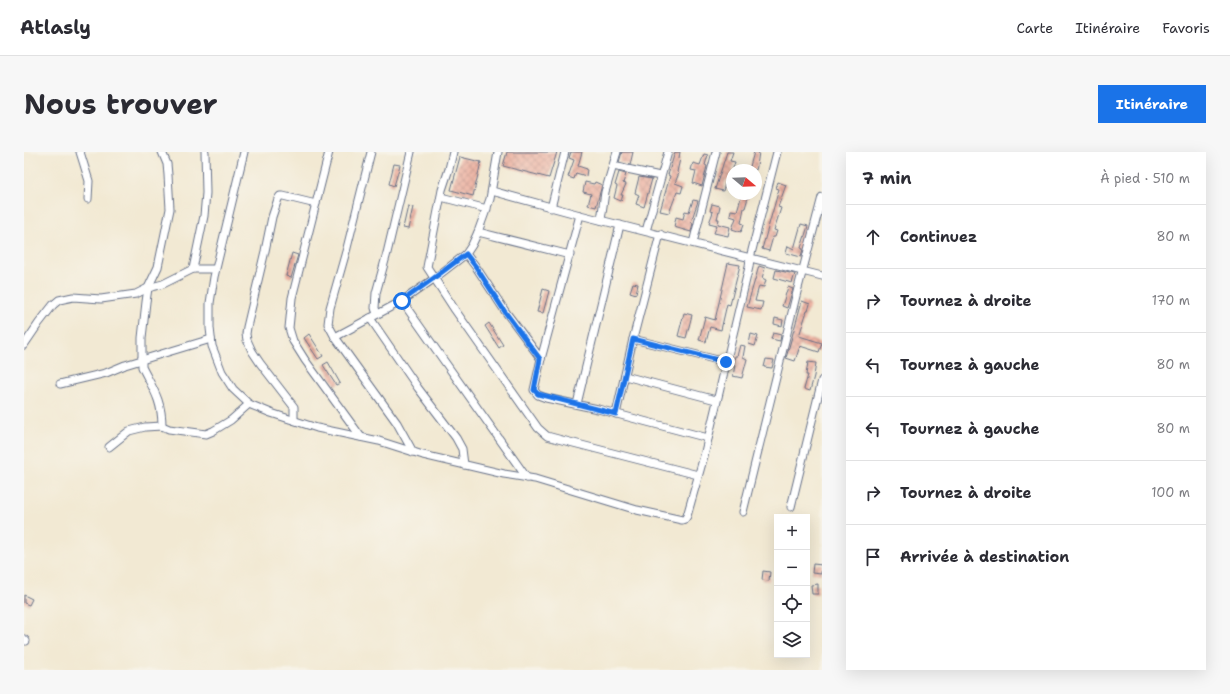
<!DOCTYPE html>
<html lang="fr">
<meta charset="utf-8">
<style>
body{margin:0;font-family:"Shantell Sans",sans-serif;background:#f7f7f7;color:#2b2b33}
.controls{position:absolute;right:12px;bottom:12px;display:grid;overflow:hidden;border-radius:0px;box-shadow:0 4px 16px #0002}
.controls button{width:36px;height:36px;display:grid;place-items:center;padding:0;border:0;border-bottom:1px solid #e1e1e2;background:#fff;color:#2b2b33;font:20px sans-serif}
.compass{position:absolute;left:702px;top:12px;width:36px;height:36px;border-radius:50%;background:#fff;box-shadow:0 4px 16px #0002;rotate:109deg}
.stop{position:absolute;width:12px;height:12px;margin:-9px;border:3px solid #1a73e8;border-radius:50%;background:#fff}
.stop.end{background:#1a73e8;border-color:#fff;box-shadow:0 1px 4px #0008}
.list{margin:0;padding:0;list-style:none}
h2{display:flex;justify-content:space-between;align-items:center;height:52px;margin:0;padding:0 16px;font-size:17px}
h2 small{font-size:13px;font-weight:400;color:#7c7c81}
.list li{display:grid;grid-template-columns:26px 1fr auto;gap:12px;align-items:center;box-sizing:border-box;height:64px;padding:0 16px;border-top:1px solid #e1e1e2}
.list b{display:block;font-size:15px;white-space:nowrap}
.list em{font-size:13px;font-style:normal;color:#7c7c81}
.icon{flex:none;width:22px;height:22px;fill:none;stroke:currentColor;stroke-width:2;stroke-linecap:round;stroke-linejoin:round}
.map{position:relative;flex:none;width:798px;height:518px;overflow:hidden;border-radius:0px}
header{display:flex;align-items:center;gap:24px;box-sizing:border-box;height:56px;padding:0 20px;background:#fff;border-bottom:1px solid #e1e1e2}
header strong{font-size:19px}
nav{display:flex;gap:22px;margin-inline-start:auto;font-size:14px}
.intro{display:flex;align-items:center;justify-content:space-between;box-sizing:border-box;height:96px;padding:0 24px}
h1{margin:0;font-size:28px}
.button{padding:10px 18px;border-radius:0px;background:#1a73e8;color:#fff;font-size:14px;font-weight:700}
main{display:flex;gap:24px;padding:0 24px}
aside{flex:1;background:#fff;border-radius:0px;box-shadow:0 4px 16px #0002}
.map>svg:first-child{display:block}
.building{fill:url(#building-cross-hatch)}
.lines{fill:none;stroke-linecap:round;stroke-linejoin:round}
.minor-casing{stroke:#667087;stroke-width:9}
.minor{stroke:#fff;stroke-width:7}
.route{stroke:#1a73e8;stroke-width:5}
</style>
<header>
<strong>Atlasly</strong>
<nav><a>Carte</a><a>Itinéraire</a><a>Favoris</a></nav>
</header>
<div class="intro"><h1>Nous trouver</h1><a class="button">Itinéraire</a></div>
<main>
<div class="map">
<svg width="798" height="518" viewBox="0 0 798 518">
<defs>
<pattern id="building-cross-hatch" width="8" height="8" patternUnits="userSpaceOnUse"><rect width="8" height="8" fill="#ecb1a1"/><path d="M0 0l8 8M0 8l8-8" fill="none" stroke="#be9086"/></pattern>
</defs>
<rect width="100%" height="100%" fill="#f7f3e8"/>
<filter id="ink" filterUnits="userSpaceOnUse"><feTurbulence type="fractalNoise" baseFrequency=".025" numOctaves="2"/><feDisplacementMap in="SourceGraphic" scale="8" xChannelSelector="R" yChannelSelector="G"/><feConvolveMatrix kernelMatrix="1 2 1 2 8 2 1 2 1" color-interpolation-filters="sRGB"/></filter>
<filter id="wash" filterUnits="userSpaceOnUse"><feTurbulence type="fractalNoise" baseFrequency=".012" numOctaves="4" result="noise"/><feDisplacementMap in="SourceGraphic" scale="16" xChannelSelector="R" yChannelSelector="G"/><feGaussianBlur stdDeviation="0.9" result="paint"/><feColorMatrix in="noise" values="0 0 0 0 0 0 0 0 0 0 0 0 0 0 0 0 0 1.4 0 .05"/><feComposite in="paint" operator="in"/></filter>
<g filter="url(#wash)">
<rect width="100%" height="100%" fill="#f2e9d3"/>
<g id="blocks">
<g class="building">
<path d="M 483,0 L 533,0 L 525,26 L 479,14 Z"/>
<path d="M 547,0 L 558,0 L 554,14 L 563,17 L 562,24 L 552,21 L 550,27 L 544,25 L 550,8 L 545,6 Z"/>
<path d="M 598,0 L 609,0 L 606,13 L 595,10 Z"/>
<path d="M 651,0 L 656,0 L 655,6 L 656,7 L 653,20 L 655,21 L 651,31 L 659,34 L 657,41 L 653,40 L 645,61 L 636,59 L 646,24 L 644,23 Z"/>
<path d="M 703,0 L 709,0 L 706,9 L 711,10 L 705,29 L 702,28 L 699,39 L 691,37 Z"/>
<path d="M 730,0 L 735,0 L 733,14 L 732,18 L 725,18 Z"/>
<path d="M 680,2 L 684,3 L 681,13 L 683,14 L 678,34 L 669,31 L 672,19 L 667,18 L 669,11 L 676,13 Z"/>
<path d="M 436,5 L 457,10 L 449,44 L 427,38 Z"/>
<path d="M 370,12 L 376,13 L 370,34 L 365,32 Z"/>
<path d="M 595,20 L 602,22 L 599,31 L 602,32 L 597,43 L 599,43 L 597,49 L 590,46 L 593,34 L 591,33 Z"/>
<path d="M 615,25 L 628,27 L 620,55 L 612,52 L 615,43 L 611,41 Z"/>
<path d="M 561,30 L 570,32 L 571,30 L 578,33 L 572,55 L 564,53 L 567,42 L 559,40 Z"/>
<path d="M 754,30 L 762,33 L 754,55 L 757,56 L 750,78 L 753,79 L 751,85 L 749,85 L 745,99 L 738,97 L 755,37 L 752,36 Z"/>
<path d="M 718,42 L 725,42 L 721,56 L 720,56 L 717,71 L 720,72 L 717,80 L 708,77 L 712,66 L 706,64 L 707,58 L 713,59 Z"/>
<path d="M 669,48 L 674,49 L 667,70 L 669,71 L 667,80 L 650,75 L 652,65 L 659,67 L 661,59 L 665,60 Z"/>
<path d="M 688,52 L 696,54 L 693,67 L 695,67 L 694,72 L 706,75 L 704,84 L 690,81 L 693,73 L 685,71 L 689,60 L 686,59 Z"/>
<path d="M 384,54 L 389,55 L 384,77 L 379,76 Z"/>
<path d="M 777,72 L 784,74 L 777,96 L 779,97 L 777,105 L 762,101 L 764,94 L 770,97 Z"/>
<path d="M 268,101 L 274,103 L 267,126 L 262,124 Z"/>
<path d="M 704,111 L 716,113 L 706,153 L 703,152 L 697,178 L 686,175 L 682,190 L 675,188 L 681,165 L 691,168 Z"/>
<path d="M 735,114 L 741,116 L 738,126 L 742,128 L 740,135 L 735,134 L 731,149 L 739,150 L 737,158 L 723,155 Z"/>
<path d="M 752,118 L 771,122 L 768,131 L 750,126 Z"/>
<path d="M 609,131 L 614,132 L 612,142 L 606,140 Z"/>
<path d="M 764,135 L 769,137 L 763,156 L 758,154 Z"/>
<path d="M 519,137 L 525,139 L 519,161 L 513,160 Z"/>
<path d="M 778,149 L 786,152 L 784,159 L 783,159 L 775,184 L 798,191 L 795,200 L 776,194 L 771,209 L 762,206 Z"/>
<path d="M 660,161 L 668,163 L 662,186 L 654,184 Z"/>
<path d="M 751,166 L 759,168 L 758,174 L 750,172 Z"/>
<path d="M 465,171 L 479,193 L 475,196 L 461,174 Z"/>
<path d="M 749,181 L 757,183 L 756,189 L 747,187 Z"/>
<path d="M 285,182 L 299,204 L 294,207 L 280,186 Z"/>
<path d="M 727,182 L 734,184 L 731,194 L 725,192 Z"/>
<path d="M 716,193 L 721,194 L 719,205 L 723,207 L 718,226 L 709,224 L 711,213 L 709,212 L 711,204 L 713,204 Z"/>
<path d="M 742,207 L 750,208 L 748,216 L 740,215 Z"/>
<path d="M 304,210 L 316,231 L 312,233 L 299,213 Z"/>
<path d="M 784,210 L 792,211 L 790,224 L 786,239 L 780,237 L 784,223 L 782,223 Z"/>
<path d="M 789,412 L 798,413 L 797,422 L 788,421 Z"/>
<path d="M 739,419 L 746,420 L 745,429 L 738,428 Z"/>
<path d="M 794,432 L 794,442 L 788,442 L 787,433 Z"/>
<path d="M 0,443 L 8,447 L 5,453 L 0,451 Z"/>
</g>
</g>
</g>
<g filter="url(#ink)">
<use href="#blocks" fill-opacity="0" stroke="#667087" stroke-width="1"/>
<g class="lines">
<defs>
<g id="minor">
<path d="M 56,0 L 65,29 L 64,47"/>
<path d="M 220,0 L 190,125 L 186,151 L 186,176 L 188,194 L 198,220 L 209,237 L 225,252 L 247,261 L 293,276 L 355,289 L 399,303 L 480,322 L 511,327 L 613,358 L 658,368 L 661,367 L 663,364 L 680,304 L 725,115 L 726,106 L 753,0"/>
<path d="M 305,0 L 268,146 L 265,176 L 269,189 L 281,208 L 337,285"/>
<path d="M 347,0 L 323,96 L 306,156 L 304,172 L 311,185 L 373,271 L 389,300"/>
<path d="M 429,0 L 425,17 L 418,38 L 403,115 L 431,158 L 514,276 L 523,284 L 534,287 L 674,323"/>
<path d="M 589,14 L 636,24"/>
<path d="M 468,39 L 556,63 L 798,124"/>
<path d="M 417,45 L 463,57"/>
<path d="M 527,56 L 541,0"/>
<path d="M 556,63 L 517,207 L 510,238 L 514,243 L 522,246 L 574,257 L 684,286"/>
<path d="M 577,68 L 581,40 L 593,0"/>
<path d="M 622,79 L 644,0"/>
<path d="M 454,80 L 546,103"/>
<path d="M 669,91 L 692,0"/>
<path d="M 442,102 L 452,115 L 481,159 L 517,207"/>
<path d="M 169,117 L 180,64 L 182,41 L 181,0"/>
<path d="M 378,149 L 418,206 L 503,326"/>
<path d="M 353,162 L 351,156 L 352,141 L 363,101 L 387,0"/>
<path d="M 346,166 L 394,236 L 432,286 L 438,297 L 440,313"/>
<path d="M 311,185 L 378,149 L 411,126 L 442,102 L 448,93 L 454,80 L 466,47 L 474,0"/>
<path d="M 609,187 L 702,210"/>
<path d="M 0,193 L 15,171 L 29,153 L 35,148 L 49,145 L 77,147 L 112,142 L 124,136 L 139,132 L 169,117 L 191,117"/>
<path d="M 601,224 L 692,248"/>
<path d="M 36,232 L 82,221 L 101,213 L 187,187"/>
<path d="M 553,252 L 596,73"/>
<path d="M 592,262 L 609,187 L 636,82"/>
<path d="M 270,268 L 270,255 L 236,211 L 228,199 L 223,188 L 222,182 L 223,175 L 241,99 L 248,65 L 254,47 L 256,44 L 259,44 L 292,52"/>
<path d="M 138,274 C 138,248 129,237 118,215 L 118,186 L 122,150 L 124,136 L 134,115 L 146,57 L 144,23 L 143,12 L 138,0"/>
<path d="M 85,295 L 105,279 L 121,275 L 138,274 L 145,277 L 182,282 L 189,279 L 207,268 L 225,252"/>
<path d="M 767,355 L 798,228"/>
<path d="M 719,360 L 773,140 L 798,45"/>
<path d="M 0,487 L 2,489"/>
</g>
</defs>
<use href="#minor" class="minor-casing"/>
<use href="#minor" class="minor"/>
</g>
</g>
<g class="lines" filter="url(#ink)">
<path class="route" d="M 378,149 L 410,126 L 442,102 L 452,115 L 481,160 L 516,207 L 510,238 L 514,242 L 592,262 L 609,187 L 702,210"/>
</g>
</svg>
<div class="controls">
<button>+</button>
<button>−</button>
<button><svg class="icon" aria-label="locate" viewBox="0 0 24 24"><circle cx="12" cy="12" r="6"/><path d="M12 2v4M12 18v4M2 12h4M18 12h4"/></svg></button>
<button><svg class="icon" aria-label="layers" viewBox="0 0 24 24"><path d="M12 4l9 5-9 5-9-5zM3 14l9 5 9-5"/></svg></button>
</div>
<svg class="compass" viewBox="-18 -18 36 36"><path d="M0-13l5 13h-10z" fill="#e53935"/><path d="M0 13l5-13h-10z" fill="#7c7c81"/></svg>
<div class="stop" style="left:378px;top:149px"></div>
<div class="stop end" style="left:702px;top:210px"></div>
</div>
<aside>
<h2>7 min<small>À pied · 510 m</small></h2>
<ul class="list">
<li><svg class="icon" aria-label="ahead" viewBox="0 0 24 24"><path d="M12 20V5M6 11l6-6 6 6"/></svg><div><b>Continuez</b></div><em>80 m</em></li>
<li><svg class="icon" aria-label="right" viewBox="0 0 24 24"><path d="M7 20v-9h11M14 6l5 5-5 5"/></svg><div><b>Tournez à droite</b></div><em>170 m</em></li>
<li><svg class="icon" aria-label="left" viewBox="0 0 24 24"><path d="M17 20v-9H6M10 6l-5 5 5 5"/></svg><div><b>Tournez à gauche</b></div><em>80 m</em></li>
<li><svg class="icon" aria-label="left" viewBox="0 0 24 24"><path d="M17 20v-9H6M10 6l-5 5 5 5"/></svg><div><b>Tournez à gauche</b></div><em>80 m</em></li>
<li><svg class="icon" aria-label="right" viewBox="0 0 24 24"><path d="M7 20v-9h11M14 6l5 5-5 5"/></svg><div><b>Tournez à droite</b></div><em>100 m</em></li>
<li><svg class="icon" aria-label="arrive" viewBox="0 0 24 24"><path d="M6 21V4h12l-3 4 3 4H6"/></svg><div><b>Arrivée à destination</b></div></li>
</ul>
</aside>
</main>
